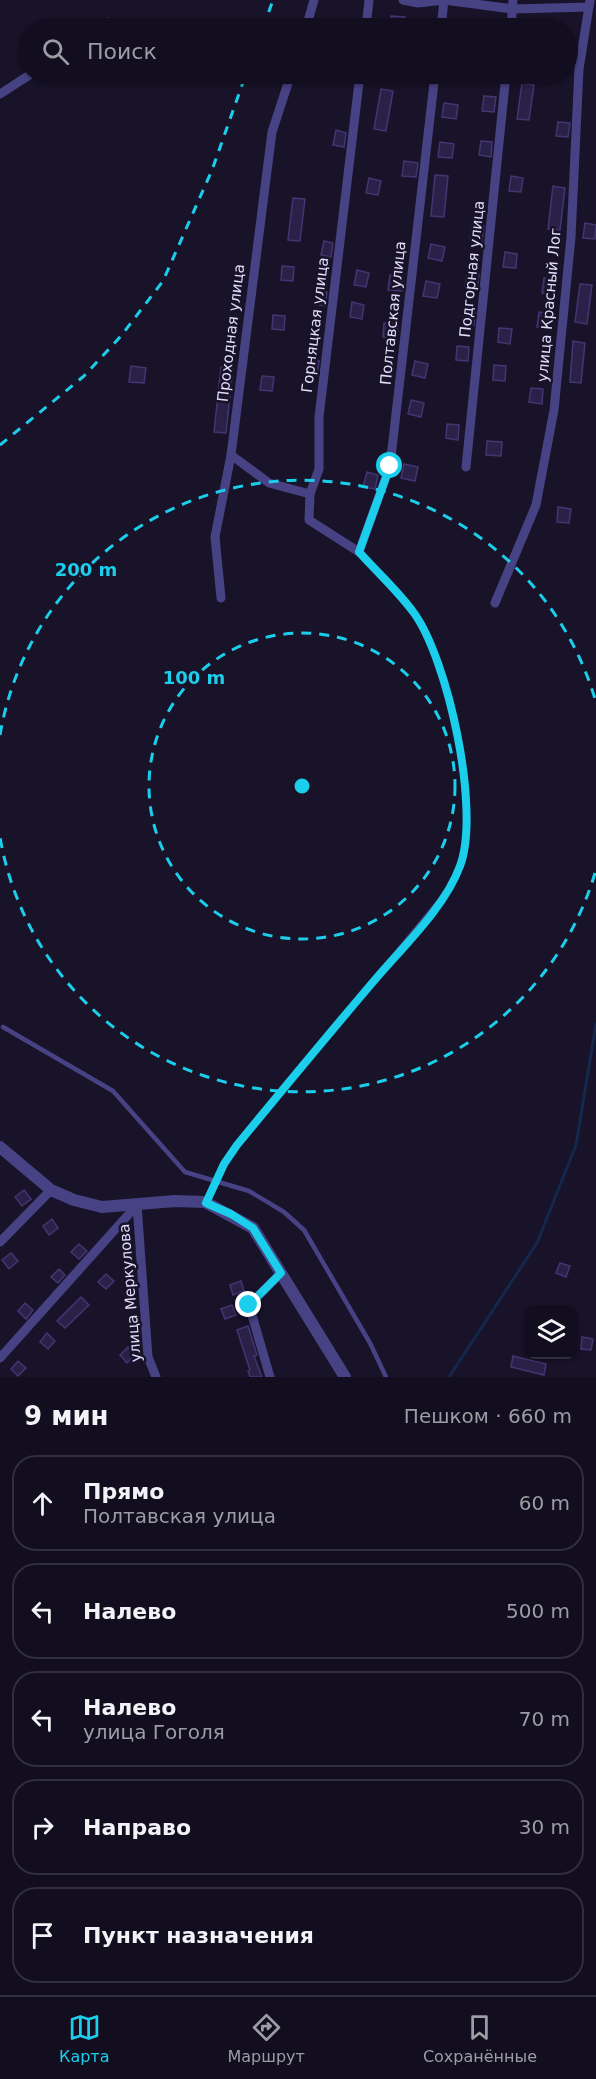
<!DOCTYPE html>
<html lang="ru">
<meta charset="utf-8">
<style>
body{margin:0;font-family:"DejaVu Sans",sans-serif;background:#1b1728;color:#f1f3f6}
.controls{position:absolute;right:18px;bottom:18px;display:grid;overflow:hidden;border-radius:12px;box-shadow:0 2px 4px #0004}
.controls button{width:54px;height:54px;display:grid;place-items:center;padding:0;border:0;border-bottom:2px solid #312e3d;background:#120e1f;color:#f1f3f6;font:30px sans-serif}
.stop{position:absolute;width:18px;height:18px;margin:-14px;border:4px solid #1bceeb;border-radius:50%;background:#fff}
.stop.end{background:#1bceeb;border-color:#fff;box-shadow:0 2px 6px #0008}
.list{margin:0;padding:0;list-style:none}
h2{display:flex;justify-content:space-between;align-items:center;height:78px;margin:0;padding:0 24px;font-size:26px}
h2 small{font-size:20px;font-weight:400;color:#9c9ca4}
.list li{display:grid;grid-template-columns:39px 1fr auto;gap:18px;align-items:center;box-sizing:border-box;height:96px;margin:0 12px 12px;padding:0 12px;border:2px solid #312e3d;border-radius:24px}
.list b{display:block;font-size:22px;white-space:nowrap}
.list p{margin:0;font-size:20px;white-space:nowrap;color:#9c9ca4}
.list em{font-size:20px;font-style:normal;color:#9c9ca4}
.icon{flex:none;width:33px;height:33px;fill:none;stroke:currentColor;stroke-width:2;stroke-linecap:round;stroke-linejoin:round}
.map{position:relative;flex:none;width:596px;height:1377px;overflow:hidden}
.search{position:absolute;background:#120e1f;box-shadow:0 2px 4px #0004;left:18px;right:18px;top:18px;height:66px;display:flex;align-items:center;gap:15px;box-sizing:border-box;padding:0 21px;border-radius:33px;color:#9c9ca4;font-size:22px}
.sheet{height:618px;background:#120e1f}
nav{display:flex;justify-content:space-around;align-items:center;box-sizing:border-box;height:84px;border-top:2px solid #312e3d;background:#120e1f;font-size:16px;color:#9c9ca4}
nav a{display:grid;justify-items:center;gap:3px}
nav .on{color:#1bceeb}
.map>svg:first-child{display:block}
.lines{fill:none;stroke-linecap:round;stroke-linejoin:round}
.stream{stroke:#14274c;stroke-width:3}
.building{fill:#2a2148;stroke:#433572;stroke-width:1.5}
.service{stroke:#474283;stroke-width:4.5}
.minor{stroke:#474283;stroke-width:9}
.tertiary{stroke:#474283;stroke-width:12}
.rail{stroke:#1bceeb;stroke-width:3;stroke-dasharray:9 8;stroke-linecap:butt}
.route{stroke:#1bceeb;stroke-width:8}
.ring{fill:none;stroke:#1bceeb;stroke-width:3;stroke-dasharray:10 8}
.labels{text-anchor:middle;stroke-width:5;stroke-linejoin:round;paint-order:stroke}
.street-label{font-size:15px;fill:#e2defc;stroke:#181329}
.centre{fill:#1bceeb;stroke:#181329;stroke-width:3}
.ring-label{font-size:18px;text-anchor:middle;font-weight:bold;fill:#1bceeb;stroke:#181329;stroke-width:5;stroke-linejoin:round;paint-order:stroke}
</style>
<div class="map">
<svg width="596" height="1377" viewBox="0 0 596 1377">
<rect width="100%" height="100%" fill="#181329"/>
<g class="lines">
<path class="stream" d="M 449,1377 L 537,1243 L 576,1145 L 596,1024"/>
</g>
<g class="building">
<path d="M 391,16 L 405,17 L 404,28 L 389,28 Z"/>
<path d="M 522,83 L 534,85 L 529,120 L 517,119 Z"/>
<path d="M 381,89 L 393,91 L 386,131 L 374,129 Z"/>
<path d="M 484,96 L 496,97 L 494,112 L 482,111 Z"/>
<path d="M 444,103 L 458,105 L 456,119 L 442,117 Z"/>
<path d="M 558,122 L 570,123 L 568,137 L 556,136 Z"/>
<path d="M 336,130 L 346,133 L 344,147 L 333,145 Z"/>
<path d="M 481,141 L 492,142 L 491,157 L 479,155 Z"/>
<path d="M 440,142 L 454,144 L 452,158 L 438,157 Z"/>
<path d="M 404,161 L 418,163 L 416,177 L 402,176 Z"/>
<path d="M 435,175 L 448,176 L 444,217 L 431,216 Z"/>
<path d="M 511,176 L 523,178 L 521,192 L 509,191 Z"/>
<path d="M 369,178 L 381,181 L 378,195 L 366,193 Z"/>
<path d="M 553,186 L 565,188 L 560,230 L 548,229 Z"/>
<path d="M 293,198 L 305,199 L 300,241 L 288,240 Z"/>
<path d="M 585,223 L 596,225 L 595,239 L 583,238 Z"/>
<path d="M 472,225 L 484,226 L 482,241 L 470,239 Z"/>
<path d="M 324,241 L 333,243 L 331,257 L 321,255 Z"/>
<path d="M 431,244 L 445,247 L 442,261 L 428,258 Z"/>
<path d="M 505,252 L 517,254 L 516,268 L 503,267 Z"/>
<path d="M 282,266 L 294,267 L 293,281 L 281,280 Z"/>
<path d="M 357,270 L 369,273 L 366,287 L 354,285 Z"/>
<path d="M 467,273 L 479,274 L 477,289 L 465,287 Z"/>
<path d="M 390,275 L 403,277 L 402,291 L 388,290 Z"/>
<path d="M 544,278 L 556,280 L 554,294 L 542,293 Z"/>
<path d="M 426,281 L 440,284 L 437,298 L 423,296 Z"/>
<path d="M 580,284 L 592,285 L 587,324 L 575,322 Z"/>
<path d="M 318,290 L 327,292 L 325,306 L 315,304 Z"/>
<path d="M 352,302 L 364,305 L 362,319 L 350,317 Z"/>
<path d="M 464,309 L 475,310 L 474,325 L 463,324 Z"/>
<path d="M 539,312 L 551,314 L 549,328 L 537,327 Z"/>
<path d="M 273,315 L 285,316 L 284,330 L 272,329 Z"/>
<path d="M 384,323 L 398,324 L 396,339 L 383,337 Z"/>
<path d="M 499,328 L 512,329 L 510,344 L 498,342 Z"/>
<path d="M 573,341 L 585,343 L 581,383 L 570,382 Z"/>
<path d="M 457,346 L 469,347 L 468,361 L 456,360 Z"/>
<path d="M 308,360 L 319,361 L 317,376 L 306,375 Z"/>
<path d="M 415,361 L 428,364 L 425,378 L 412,375 Z"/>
<path d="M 494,365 L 506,366 L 505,381 L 493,380 Z"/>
<path d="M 131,366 L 146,368 L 144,383 L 129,382 Z"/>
<path d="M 221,367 L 233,368 L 226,433 L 214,432 Z"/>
<path d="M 262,376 L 274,377 L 272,391 L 260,390 Z"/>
<path d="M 531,388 L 543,389 L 542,404 L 529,402 Z"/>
<path d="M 411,400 L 424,403 L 421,417 L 408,414 Z"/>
<path d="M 447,424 L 459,425 L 458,440 L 446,438 Z"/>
<path d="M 487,441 L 502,442 L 501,456 L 486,455 Z"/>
<path d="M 404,464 L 418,467 L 415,481 L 401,478 Z"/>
<path d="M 367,472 L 378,475 L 375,489 L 363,487 Z"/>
<path d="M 558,507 L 571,509 L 569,523 L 557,522 Z"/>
<path d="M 24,1190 L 31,1199 L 22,1206 L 15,1197 Z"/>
<path d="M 52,1219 L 58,1228 L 49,1235 L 43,1226 Z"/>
<path d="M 79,1244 L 87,1251 L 79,1259 L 71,1252 Z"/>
<path d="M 11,1253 L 18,1261 L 9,1269 L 2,1260 Z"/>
<path d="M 560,1263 L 570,1266 L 566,1277 L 556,1273 Z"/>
<path d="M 59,1269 L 65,1275 L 58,1283 L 51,1277 Z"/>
<path d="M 106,1274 L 114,1281 L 106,1289 L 98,1282 Z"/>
<path d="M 241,1281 L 244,1291 L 233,1295 L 230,1285 Z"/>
<path d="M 81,1297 L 89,1305 L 65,1328 L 57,1321 Z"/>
<path d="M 25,1303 L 33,1310 L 26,1319 L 18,1311 Z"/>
<path d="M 232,1305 L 236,1315 L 225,1319 L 221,1309 Z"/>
<path d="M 248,1326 L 257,1355 L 254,1356 L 262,1377 L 250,1377 L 248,1371 L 250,1370 L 237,1330 Z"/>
<path d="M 47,1333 L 55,1341 L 48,1349 L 40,1342 Z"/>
<path d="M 582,1337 L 593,1339 L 591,1350 L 581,1349 Z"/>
<path d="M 128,1347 L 135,1355 L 127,1363 L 120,1355 Z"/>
<path d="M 513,1356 L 546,1364 L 544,1375 L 511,1367 Z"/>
<path d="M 18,1361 L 26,1368 L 18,1376 L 11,1369 Z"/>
</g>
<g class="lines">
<g class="service">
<path d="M 3,1027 L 113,1091 L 185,1172 L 249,1191 L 284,1212 L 304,1230 L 370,1343 L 386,1377"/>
<path d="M 207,1200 L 224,1164 L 237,1145 L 439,901 C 447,890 456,878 461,866 C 481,807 449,665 414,614 C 400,592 377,572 359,552"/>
</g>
<g class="minor">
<path d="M 403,0 L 418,3 L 444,0"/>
<path d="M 444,0 L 513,9 L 589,7"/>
<path d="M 99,28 L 109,22"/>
<path d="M 306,28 L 314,0"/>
<path d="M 366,28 L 369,0"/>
<path d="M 441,28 L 444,0"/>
<path d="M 511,28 L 513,0"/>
<path d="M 360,74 L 319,417 L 319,469 L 310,494 L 309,520 L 359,552 L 390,466 L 435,74"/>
<path d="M 0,94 L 31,74"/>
<path d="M 231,455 L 269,483 L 310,494"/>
<path d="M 466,467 L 506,74"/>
<path d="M 221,598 L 215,537 L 231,455 L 272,132 L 291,74"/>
<path d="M 495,603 L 536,505 L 554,410 L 571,237 L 579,69 L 590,0"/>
<path d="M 137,1205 L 148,1357 L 156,1377"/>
<path d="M 0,1242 L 51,1190"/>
<path d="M 0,1358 L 137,1205"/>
<path d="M 270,1377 L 249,1305 L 281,1273"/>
</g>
<path class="tertiary" d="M 0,1147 L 51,1190 L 74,1200 L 102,1207 L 175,1201 L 205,1202 L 253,1228 L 345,1377"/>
<g class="rail">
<path d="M 263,28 L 273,0"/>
<path d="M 0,445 L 84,376 L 121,336 L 163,281 L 212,170 L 246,74"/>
</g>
</g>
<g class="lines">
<path class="route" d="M 249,1305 L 281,1273 L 253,1228 L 231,1214 L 206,1203 L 224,1164 L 237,1145 C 284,1088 331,1031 379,975 C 406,944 446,905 460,866 C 481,811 448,660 414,613 C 398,591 377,572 359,552 L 390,466"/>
</g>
<g class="ring">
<circle cx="302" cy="786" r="153"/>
<path d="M595 873A306 306 0 0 1 0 837M0 735A306 306 0 0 1 595 699"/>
</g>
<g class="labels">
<g class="street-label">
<text transform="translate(472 269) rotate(-84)" y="5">Подгорная улица</text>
<text transform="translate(549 305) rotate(-85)" y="5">улица Красный Лог</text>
<text transform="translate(393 313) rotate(-84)" y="5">Полтавская улица</text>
<text transform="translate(315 325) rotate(-83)" y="5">Горняцкая улица</text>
<text transform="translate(231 333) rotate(-83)" y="5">Проходная улица</text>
<text transform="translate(130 1293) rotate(-95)" y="5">улица Меркулова</text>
</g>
</g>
<circle cx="302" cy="786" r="9" class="centre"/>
<g class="ring-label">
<text x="86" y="576">200 m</text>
<text x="194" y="684">100 m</text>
</g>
</svg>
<div class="controls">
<button><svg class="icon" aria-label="layers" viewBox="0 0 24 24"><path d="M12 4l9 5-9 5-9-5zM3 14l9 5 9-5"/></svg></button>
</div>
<div class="stop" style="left:390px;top:466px"></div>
<div class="stop end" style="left:249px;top:1305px"></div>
<div class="search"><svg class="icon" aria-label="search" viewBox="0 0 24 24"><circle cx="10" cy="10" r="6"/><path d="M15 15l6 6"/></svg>Поиск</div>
</div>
<section class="sheet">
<h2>9 мин<small>Пешком · 660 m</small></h2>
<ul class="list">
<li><svg class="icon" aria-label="ahead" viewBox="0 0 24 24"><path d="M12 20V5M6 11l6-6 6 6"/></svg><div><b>Прямо</b><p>Полтавская улица</p></div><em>60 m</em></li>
<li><svg class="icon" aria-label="left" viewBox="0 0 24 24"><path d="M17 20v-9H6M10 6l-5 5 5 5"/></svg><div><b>Налево</b></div><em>500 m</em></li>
<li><svg class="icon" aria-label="left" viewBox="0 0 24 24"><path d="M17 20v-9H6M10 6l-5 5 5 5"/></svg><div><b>Налево</b><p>улица Гоголя</p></div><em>70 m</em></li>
<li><svg class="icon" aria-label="right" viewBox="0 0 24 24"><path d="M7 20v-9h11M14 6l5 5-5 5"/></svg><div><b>Направо</b></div><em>30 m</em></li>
<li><svg class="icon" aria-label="arrive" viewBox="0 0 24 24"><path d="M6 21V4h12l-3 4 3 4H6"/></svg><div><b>Пункт назначения</b></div></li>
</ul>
</section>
<nav>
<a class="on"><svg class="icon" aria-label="map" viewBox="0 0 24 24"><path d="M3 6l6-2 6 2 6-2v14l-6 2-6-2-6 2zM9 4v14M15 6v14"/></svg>Карта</a>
<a><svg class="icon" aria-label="directions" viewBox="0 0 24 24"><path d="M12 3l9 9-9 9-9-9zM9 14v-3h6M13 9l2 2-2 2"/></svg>Маршрут</a>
<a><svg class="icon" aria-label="saved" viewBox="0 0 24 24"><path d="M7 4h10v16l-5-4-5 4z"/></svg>Сохранённые</a>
</nav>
